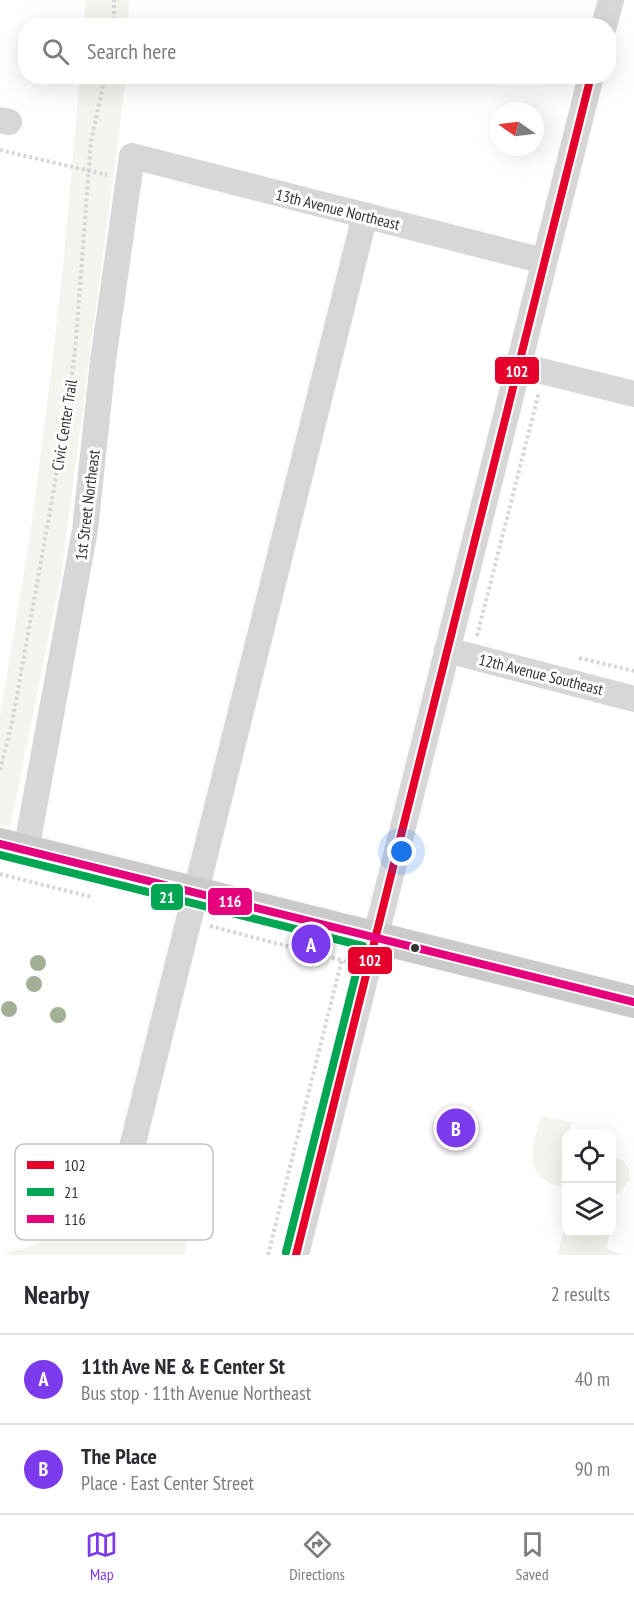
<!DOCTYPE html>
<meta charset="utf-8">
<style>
body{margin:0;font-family:"PT Sans Narrow",sans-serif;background:#f2f2f3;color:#2b2b33}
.controls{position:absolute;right:18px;bottom:18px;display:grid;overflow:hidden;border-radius:12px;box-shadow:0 6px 24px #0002}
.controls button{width:54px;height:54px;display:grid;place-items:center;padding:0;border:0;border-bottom:2px solid #e1e1e2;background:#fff;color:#2b2b33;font:30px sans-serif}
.compass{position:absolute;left:490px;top:102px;width:54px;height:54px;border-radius:50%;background:#fff;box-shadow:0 6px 24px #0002;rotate:284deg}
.you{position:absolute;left:402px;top:852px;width:21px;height:21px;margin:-15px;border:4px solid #fff;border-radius:50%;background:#1a73e8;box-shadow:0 0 0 9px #1a73e833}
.badge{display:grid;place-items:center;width:39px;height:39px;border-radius:50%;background:#7c3aed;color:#fff;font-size:20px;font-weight:700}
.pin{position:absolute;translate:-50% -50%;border:3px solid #fff;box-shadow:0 2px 6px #0006}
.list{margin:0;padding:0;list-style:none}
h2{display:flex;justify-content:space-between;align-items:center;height:78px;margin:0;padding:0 24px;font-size:26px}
h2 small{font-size:20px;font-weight:400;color:#7c7c81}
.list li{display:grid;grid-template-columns:39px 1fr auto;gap:18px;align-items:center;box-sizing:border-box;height:90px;padding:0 24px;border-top:2px solid #e1e1e2}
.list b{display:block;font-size:22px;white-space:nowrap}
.list p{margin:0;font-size:20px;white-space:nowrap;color:#7c7c81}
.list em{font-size:20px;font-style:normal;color:#7c7c81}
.icon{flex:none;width:33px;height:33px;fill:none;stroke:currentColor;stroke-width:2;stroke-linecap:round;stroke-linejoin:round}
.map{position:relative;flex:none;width:634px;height:1255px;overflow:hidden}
.search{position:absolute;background:#fff;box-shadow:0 6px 24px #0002;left:18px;right:18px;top:18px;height:66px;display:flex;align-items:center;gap:15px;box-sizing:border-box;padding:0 21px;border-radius:24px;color:#7c7c81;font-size:22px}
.sheet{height:258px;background:#fff}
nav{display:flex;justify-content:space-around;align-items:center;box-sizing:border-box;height:84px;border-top:2px solid #e1e1e2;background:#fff;font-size:16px;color:#7c7c81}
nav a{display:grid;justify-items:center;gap:3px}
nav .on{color:#7c3aed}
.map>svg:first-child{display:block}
.green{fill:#f1f5ed}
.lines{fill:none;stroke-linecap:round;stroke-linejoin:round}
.path{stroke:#d6d6d6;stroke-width:4;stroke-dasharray:3 3;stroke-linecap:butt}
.minor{stroke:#d7d7d7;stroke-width:26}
.major{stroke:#cacaca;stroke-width:32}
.bus-1-casing{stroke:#fff;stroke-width:12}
.bus-2-casing{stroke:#fff;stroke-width:12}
.bus-3-casing{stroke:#fff;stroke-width:12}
.bus-1{stroke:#e4002b;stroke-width:8}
.bus-2{stroke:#00a651;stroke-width:8}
.bus-3{stroke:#e5007d;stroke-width:8}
.tree{fill:#a2b095}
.bus-dot{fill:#333;stroke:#fff;stroke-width:2}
.labels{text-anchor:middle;stroke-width:6;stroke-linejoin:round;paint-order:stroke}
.street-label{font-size:16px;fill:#333;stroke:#fff}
.key{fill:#fff;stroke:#c2c2c2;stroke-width:1.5}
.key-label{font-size:16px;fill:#333}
.line-badge{stroke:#fff;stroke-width:2}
.badge-label{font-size:16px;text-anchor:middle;font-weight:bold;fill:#fff}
</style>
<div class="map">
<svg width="634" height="1255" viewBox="0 0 634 1255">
<rect width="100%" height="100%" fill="#fff"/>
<g class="green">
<path d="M 86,0 L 129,0 L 128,25 L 84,25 Z"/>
<path d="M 80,77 L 126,77 L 61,576 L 10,827 L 0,825 L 0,717 L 29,543 L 49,390 L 64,257 Z"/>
<path d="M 541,1116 L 571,1122 L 569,1133 L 566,1134 L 566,1188 C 521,1176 531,1153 541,1116 Z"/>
<path d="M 178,1154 L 199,1161 L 205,1176 L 184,1255 L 6,1255 L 7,1252 C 56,1245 49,1223 82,1202 C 112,1182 146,1171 178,1154 Z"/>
<path d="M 612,1158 L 623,1160 L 629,1169 L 630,1179 L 615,1197 L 612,1196 Z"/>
<path d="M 566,1219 L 566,1232 L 610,1233 L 606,1248 L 622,1255 L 558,1255 Z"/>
</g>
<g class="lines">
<g class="path">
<path d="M 114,26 L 114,0"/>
<path d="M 0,150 L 107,175"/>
<path d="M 477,636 L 538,396 L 540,396"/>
<path d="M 579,658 L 634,671"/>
<path d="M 0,770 L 12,723 L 52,500 L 75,352 L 91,141 L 105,76"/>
<path d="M 0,874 L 92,897"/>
<path d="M 210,926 L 348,962"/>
<path d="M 268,1255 L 342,959"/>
</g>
<g class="minor">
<path d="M 604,26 L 611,0"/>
<path d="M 0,120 L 9,122"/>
<path d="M 517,365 L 634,394"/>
<path d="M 447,650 L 634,699"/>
<path d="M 26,851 L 85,530 L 103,361 L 132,156 L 544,261"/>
<path d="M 118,1203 L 365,215"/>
<path d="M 296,1255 L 591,76"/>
</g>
<path class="major" d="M 0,844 L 634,1002"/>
<defs>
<path id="bus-1" d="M 296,1255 L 591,76"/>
<path id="bus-2" d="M 0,855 L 363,946 L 286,1252"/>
<path id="bus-3" d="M 0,844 L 634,1002"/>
</defs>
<use href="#bus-1" class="bus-1-casing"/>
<use href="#bus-2" class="bus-2-casing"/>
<use href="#bus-3" class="bus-3-casing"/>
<use href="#bus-1" class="bus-1"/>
<use href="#bus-2" class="bus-2"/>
<use href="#bus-3" class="bus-3"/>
</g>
<g class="tree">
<circle cx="38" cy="963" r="8"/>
<circle cx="34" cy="984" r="8"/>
<circle cx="9" cy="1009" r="8"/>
<circle cx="58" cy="1015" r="8"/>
</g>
<circle class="bus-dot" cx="415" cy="948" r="5"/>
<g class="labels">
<g class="street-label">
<text transform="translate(338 209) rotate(14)" y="6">13th Avenue Northeast</text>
<text transform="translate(64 425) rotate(-81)" y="6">Civic Center Trail</text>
<text transform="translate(87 505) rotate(-83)" y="6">1st Street Northeast</text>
<text transform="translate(541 674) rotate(14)" y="6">12th Avenue Southeast</text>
</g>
</g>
<rect x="15" y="1144" width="198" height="96" rx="9" class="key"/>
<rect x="27" y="1161" width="27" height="8" fill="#e4002b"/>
<rect x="27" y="1188" width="27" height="8" fill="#00a651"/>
<rect x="27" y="1215" width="27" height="8" fill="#e5007d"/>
<g class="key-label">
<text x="64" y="1171">102</text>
<text x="64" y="1198">21</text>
<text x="64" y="1225">116</text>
</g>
<g class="line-badge">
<rect x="494" y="356" width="46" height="29" rx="6" fill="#e4002b"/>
<rect x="150" y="883" width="34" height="28" rx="6" fill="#00a651"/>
<rect x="207" y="887" width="46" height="29" rx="6" fill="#e5007d"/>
<rect x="347" y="946" width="46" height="29" rx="6" fill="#e4002b"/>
</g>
<g class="badge-label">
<text x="517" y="377">102</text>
<text x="167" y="903">21</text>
<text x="230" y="907">116</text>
<text x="370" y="966">102</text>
</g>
</svg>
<div class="controls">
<button><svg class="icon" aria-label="locate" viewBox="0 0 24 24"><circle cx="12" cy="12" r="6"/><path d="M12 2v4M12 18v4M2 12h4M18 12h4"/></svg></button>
<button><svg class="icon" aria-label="layers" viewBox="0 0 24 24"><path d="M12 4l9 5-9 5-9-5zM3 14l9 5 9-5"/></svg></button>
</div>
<svg class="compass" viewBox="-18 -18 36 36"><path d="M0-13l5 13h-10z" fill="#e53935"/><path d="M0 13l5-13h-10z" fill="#7c7c81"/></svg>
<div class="you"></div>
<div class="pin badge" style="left:311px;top:944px">A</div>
<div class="pin badge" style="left:456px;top:1128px">B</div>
<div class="search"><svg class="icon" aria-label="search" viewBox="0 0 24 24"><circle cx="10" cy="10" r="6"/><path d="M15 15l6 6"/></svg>Search here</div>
</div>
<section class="sheet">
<h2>Nearby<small>2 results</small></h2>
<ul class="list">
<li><span class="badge">A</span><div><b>11th Ave NE &amp; E Center St</b><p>Bus stop · 11th Avenue Northeast</p></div><em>40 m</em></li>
<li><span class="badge">B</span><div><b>The Place</b><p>Place · East Center Street</p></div><em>90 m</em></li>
</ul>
</section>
<nav>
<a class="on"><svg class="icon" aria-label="map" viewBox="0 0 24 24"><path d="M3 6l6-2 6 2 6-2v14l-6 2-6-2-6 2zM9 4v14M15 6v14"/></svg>Map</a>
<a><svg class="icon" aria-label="directions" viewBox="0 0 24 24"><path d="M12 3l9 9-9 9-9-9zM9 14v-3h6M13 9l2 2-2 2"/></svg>Directions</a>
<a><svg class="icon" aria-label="saved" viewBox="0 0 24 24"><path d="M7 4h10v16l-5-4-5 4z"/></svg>Saved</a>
</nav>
